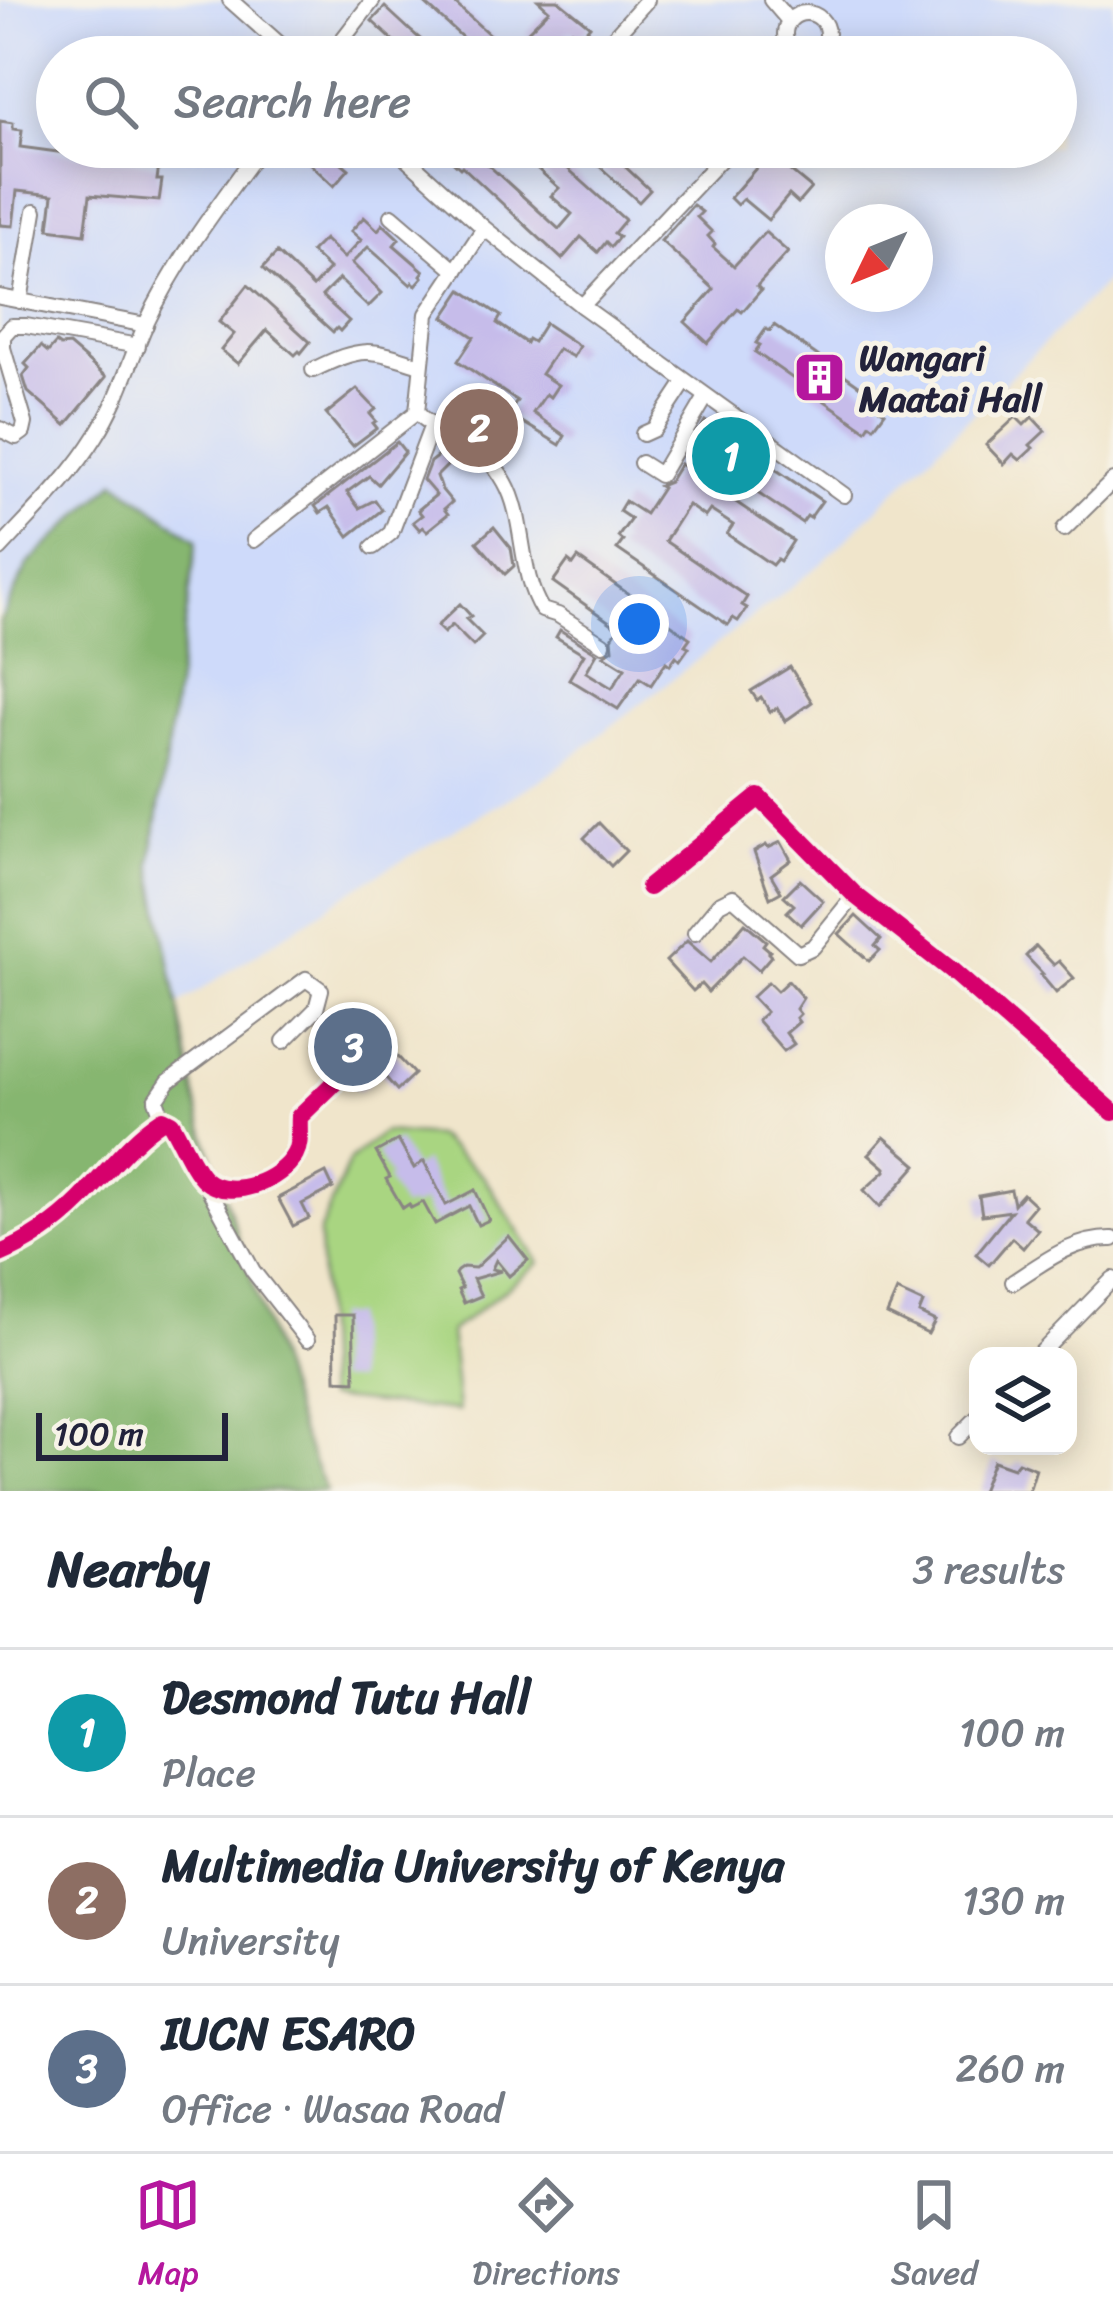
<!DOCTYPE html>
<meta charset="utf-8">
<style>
body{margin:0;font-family:Sriracha,sans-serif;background:#f2f2f3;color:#1f2937}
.controls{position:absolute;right:36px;bottom:36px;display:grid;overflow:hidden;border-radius:24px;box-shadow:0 6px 30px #0003}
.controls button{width:108px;height:108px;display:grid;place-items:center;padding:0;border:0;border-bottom:3px solid #e0e1e3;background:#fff;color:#1f2937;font:60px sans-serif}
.compass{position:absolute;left:825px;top:204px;width:108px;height:108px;border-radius:50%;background:#fff;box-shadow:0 6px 30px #0003;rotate:227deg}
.scale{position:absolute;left:36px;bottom:30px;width:192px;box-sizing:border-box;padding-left:12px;border:6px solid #22223b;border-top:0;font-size:33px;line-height:42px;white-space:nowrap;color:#22223b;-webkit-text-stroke:9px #f7f3e8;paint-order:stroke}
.you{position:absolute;left:639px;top:624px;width:42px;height:42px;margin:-30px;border:9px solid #fff;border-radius:50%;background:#1a73e8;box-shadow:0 0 0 18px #1a73e833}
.badge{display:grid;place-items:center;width:78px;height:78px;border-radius:50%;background:#b5179e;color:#fff;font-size:39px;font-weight:700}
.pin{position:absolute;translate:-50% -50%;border:6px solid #fff;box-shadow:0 3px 12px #0006}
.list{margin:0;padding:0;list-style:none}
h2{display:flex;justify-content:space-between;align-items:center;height:156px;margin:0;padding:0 48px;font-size:51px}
h2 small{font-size:39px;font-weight:400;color:#747a83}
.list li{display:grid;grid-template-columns:78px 1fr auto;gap:36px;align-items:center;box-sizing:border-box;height:168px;padding:0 48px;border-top:3px solid #e0e1e3}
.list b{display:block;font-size:45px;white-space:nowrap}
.list p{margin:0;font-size:39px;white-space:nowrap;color:#747a83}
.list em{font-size:39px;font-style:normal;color:#747a83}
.icon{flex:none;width:66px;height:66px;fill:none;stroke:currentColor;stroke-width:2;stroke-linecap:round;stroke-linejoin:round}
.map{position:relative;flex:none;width:1113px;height:1491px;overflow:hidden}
.search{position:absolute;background:#fff;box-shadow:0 6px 30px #0003;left:36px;right:36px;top:36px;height:132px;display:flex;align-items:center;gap:30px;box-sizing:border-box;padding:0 42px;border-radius:66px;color:#747a83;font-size:45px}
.sheet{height:660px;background:#fff}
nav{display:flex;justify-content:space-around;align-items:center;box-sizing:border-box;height:168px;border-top:3px solid #e0e1e3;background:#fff;font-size:33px;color:#747a83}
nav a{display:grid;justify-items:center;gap:6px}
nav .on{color:#b5179e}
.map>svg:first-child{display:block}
.built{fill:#cedafa;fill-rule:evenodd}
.green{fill:#a9d581;stroke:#667c5e;stroke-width:3}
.forest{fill:#86b66f;stroke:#546c55;stroke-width:3}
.building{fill:#c6bcea}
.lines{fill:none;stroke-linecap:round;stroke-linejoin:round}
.minor-casing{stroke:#898483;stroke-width:18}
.minor{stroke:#fff;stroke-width:14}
.cycleway-casing{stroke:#f7f3e8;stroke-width:26}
.cycleway{stroke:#d6006c;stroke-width:18}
.labels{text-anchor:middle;stroke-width:10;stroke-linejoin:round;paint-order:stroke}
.poi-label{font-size:36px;font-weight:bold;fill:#22223b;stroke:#f7f3e8;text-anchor:start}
</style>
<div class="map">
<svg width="1113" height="1491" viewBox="0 0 1113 1491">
<rect width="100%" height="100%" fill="#f7f3e8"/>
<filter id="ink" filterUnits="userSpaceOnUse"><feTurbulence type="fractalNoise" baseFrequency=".00833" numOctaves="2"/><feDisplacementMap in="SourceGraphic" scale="24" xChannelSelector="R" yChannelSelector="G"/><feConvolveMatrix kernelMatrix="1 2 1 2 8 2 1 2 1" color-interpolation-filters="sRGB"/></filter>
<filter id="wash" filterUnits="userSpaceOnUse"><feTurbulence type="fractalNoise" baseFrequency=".004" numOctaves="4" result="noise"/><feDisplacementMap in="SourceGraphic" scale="48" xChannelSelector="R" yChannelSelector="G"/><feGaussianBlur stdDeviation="2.7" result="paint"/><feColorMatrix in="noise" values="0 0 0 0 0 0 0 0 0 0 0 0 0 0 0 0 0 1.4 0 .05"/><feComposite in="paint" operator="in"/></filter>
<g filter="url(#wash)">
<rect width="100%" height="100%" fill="#f0e5cb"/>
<path class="built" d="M 0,0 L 1113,0 L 1113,275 L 822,563 L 547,776 L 367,881 L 115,1046 L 0,1044 ZM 57,57 L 1056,57 L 1056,147 L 57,147 ZM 843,222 L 915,222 L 915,294 L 843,294 Z"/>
<path class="green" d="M 383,1132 L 436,1136 L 483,1176 L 539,1263 L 450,1332 L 458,1411 L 326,1398 L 319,1233 L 350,1160 Z"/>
<path class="forest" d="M 116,481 L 197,540 L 151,863 L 200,1118 L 299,1429 L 326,1491 L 0,1491 L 0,621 L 29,563 Z"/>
<g id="blocks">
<g class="building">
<path d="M 421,0 L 451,0 L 514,57 L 484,57 Z"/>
<path d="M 538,0 L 558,0 L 590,26 L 579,38 L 571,30 L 557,44 L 563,50 L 557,57 L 551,57 L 526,33 L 549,10 Z"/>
<path d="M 385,7 L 412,32 L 441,57 L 411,57 L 372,21 Z"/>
<path d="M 0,121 L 13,123 L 13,129 L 22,130 L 20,147 L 80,155 L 81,147 L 102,147 L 101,158 L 159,165 L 157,180 L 162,180 L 159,201 L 90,195 L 85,234 L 49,229 L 53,195 L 17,191 L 13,226 L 0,225 Z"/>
<path d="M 292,147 L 342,147 L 334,156 L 349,169 L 334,186 Z"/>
<path d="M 437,147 L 467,147 L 478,157 L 484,150 L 492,157 L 486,163 L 559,229 L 572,214 L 551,196 L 559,188 L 532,164 L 546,149 L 625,220 L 614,233 L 619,237 L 611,247 L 606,242 L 598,252 L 581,237 L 562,259 L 462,166 L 460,168 Z"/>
<path d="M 578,147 L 604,147 L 650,190 L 639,202 Z"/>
<path d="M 766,151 L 811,188 L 798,203 L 789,195 L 768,220 L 743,199 L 737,205 L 730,198 L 757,167 L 754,164 Z"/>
<path d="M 693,205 L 702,212 L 697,217 L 712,232 L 708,236 L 715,244 L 713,247 L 734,266 L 765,232 L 788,252 L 757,286 L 761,290 L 742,312 L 738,309 L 708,343 L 685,322 L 714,289 L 661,241 Z"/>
<path d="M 364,217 L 378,230 L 383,224 L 399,239 L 394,245 L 424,271 L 421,275 L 423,277 L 416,285 L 413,282 L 411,285 L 368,247 L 352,263 L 382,293 L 368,307 L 339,279 L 322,296 L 349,321 L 340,331 L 337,328 L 333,332 L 263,268 L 277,253 L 313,287 L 329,269 L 311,252 L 324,239 L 344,258 L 361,240 L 351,231 Z"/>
<path d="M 248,285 L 310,342 L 301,353 L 299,351 L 295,355 L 267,330 L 238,364 L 221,350 L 234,334 L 219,322 Z"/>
<path d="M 462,290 L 501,316 L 497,323 L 526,343 L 528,339 L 533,342 L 545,323 L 579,346 L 573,357 L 558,349 L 541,374 L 558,385 L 550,397 L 546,394 L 533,413 L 565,436 L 560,445 L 509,414 L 517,401 L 458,361 L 474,337 L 444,317 Z"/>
<path d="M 774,325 L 884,403 L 880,409 L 885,412 L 874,427 L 870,424 L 866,430 L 755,352 L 760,345 L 756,343 L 766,329 L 770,331 Z"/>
<path d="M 56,343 L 60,346 L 69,345 L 106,377 L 66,425 L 28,392 L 23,376 L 29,368 L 25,364 L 41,346 L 48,352 Z"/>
<path d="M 357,389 L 376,409 L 370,414 L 376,421 L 373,423 L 377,428 L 353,446 L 326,414 Z"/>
<path d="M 1016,417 L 1024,425 L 1032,417 L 1045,431 L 1030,445 L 1033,448 L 1020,460 L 1013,454 L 1004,464 L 986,445 Z"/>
<path d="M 705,421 L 822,501 L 810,518 L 807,516 L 802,523 L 756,492 L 762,484 L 738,468 L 733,476 L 690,447 Z"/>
<path d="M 397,442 L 405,452 L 378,484 L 369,476 L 347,492 L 359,508 L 375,500 L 382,510 L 349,536 L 329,507 L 320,513 L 315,506 Z"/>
<path d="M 451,446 L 458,455 L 437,476 L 442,490 L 452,502 L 444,509 L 448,514 L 427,531 L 423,527 L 420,530 L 413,522 L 422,515 L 418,510 L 436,495 L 423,480 L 430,462 Z"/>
<path d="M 680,464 L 793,541 L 780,561 L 777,559 L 772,565 L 727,534 L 733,525 L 710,510 L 705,517 L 688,505 L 665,541 L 747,597 L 742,605 L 747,608 L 738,621 L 733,618 L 728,625 L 617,549 L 623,541 L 618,537 L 631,519 L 619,511 L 625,501 L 645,514 L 662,488 L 659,486 L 669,482 Z"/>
<path d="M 494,527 L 511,548 L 514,566 L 505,574 L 477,542 Z"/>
<path d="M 578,558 L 690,638 L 685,645 L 689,647 L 680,660 L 676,656 L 670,665 L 666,662 L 651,685 L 640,678 L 618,709 L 569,679 L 584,654 L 556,637 L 560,630 L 597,653 L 586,672 L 612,688 L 625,668 L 604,655 L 613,649 L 612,638 L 618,628 L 553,582 L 568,561 L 573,565 Z"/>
<path d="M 460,604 L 471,616 L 466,619 L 483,636 L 473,646 L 452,625 L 444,633 L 437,626 Z"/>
<path d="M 790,667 L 812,702 L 785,721 L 777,708 L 770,712 L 761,697 L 757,700 L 751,691 Z"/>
<path d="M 599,823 L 626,851 L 611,866 L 584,838 Z"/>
<path d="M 781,842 L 791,860 L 771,875 L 781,892 L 770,898 L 754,852 L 766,845 L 768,848 Z"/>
<path d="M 800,880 L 823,901 L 801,925 L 787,912 L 794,905 L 784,896 Z"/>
<path d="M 856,916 L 881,939 L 875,946 L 880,950 L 869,961 L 839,934 Z"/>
<path d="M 745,923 L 766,941 L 763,945 L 770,951 L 768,953 L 771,956 L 759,970 L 743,956 L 708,992 L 701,984 L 693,991 L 666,961 L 687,941 L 711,962 Z"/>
<path d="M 1036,946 L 1054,965 L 1059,961 L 1074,978 L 1056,993 L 1041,975 L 1043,974 L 1026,956 Z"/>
<path d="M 788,981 L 803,998 L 796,1009 L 800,1014 L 796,1018 L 799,1022 L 786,1033 L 794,1044 L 784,1051 L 757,1020 L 766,1012 L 752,997 L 768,982 L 777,991 Z"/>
<path d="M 354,1008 L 368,1024 L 376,1016 L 396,1038 L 387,1045 L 414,1074 L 397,1090 L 380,1071 L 359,1090 L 315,1044 Z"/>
<path d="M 884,1137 L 917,1165 L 880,1207 L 864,1190 L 885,1171 L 885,1168 L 869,1154 Z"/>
<path d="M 398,1140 L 414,1168 L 424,1161 L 446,1205 L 475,1190 L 489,1220 L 478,1225 L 469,1206 L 435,1224 L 423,1202 L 411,1208 L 409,1204 L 403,1208 L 386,1179 L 390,1177 L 376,1152 Z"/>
<path d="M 326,1173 L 333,1188 L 302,1204 L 309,1218 L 293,1226 L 278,1198 Z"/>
<path d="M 1011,1190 L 1014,1204 L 1023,1194 L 1035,1205 L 1024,1218 L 1038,1230 L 1023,1248 L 1012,1238 L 989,1265 L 976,1254 L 1011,1211 L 982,1215 L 979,1196 Z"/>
<path d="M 509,1236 L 528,1260 L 509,1276 L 496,1260 L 492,1269 L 501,1271 L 473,1279 L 481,1296 L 464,1303 L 458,1290 L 462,1288 L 455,1274 L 457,1271 L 463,1267 L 475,1268 Z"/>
<path d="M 897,1291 L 923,1303 L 919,1313 L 935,1321 L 928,1334 L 887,1314 Z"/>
<path d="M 335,1315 L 353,1315 L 355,1381 L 336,1380 Z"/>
<path d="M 993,1461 L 1013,1468 L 1018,1462 L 1036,1469 L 1029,1491 L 981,1491 Z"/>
</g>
</g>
</g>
<g filter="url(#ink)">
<use href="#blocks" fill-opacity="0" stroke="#898483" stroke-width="3"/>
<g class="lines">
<defs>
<g id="minor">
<path d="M 230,0 L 294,57"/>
<path d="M 771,0 L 789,21"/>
<circle cx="806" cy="34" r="21"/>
<path d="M 329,57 L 373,0"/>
<path d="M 596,57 L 647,0"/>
<path d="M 394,147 L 484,228 L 582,306 L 844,495"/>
<path d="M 392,216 L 456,271"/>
<path d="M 0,297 L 146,325"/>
<path d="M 20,301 L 35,211"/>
<path d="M 582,306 L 732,147"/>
<path d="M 313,370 C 362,346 369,348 420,365"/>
<path d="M 417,412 C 429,425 442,429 457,436 C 477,446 494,462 505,482 C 526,519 518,572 542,610 L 558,615 L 603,644"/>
<path d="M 0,429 L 16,437 L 23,432 L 25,423 L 3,348 L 3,336 L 12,326 L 26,326 L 138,346"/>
<path d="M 643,434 L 654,429 L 685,382"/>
<path d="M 641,463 L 660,475 L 706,397"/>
<path d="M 1064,529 L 1113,481"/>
<path d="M 254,540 L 417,412 L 427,314 L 484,228"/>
<path d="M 373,547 L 391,533 L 432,425"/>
<path d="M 0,549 C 33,513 70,478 96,436 C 118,402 129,363 145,326 C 175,262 219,204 261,147"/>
<path d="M 649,887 L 759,797 L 855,895 L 951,970 L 1113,1112"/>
<path d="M 695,933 L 719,904 L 733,897 L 798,954 L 813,947 L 855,895"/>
<path d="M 163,1119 L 156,1100 L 169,1081 L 306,979 L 321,990 L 316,1009 L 284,1041"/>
<path d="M 203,1179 L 253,1271 L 307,1340"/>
<path d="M 0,1254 C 29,1242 58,1222 80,1200 C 109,1171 128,1142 163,1119 L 171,1123 C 180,1138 193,1170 205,1180 C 230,1201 281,1181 295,1154 C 301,1143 298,1130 299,1117 L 333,1084"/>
<path d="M 1013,1282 C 1044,1262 1074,1238 1113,1239"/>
<path d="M 1038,1356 L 1113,1279"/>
<path d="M 958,1437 L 978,1417"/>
</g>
</defs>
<use href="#minor" class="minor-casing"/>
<use href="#minor" class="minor"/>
<defs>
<g id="cycleway">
<path d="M 649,887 L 759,797 L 855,895 L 951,970 L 1113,1112"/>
<path d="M 0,1254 C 29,1242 58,1222 80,1200 C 109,1171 128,1142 163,1119 L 171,1123 C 180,1138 193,1170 205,1180 C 230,1201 281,1181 295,1154 C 301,1143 298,1130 299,1117 L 333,1084"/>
</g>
</defs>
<use href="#cycleway" class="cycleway-casing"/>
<use href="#cycleway" class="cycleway"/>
</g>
</g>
<defs>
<symbol id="building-square" viewBox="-11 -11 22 22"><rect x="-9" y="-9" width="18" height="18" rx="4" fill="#b5179e" stroke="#f7f3e8"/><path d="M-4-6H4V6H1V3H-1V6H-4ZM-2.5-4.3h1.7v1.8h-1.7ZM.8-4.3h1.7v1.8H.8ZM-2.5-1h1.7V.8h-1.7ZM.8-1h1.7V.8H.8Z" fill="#fff"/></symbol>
</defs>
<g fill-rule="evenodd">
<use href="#building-square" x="790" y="348" width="59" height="59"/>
</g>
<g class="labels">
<g class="poi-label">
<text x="859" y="370">Wangari<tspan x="859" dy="41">Maatai Hall</tspan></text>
</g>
</g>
</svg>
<div class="controls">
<button><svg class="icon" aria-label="layers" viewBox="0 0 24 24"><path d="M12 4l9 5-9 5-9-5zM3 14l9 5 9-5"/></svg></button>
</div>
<svg class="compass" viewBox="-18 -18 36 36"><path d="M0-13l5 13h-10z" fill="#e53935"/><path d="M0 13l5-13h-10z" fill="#747a83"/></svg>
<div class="scale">100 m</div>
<div class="you"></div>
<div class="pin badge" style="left:731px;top:456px;background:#0f9aa8">1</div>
<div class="pin badge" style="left:479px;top:428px;background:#8d6e63">2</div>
<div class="pin badge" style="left:353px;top:1047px;background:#5c6f8a">3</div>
<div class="search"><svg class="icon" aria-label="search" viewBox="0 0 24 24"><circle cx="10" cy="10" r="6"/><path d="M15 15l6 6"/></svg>Search here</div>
</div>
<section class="sheet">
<h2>Nearby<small>3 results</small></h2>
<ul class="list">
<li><span class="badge" style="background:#0f9aa8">1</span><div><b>Desmond Tutu Hall</b><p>Place</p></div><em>100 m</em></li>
<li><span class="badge" style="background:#8d6e63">2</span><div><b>Multimedia University of Kenya</b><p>University</p></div><em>130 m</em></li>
<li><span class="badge" style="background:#5c6f8a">3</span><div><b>IUCN ESARO</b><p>Office · Wasaa Road</p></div><em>260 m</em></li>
</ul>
</section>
<nav>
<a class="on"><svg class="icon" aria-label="map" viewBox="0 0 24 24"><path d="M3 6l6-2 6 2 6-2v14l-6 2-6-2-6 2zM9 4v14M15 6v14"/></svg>Map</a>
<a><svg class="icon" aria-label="directions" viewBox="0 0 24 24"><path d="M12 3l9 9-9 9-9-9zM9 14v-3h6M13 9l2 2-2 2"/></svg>Directions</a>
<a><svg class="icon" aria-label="saved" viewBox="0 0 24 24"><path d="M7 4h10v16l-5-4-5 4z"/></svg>Saved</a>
</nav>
